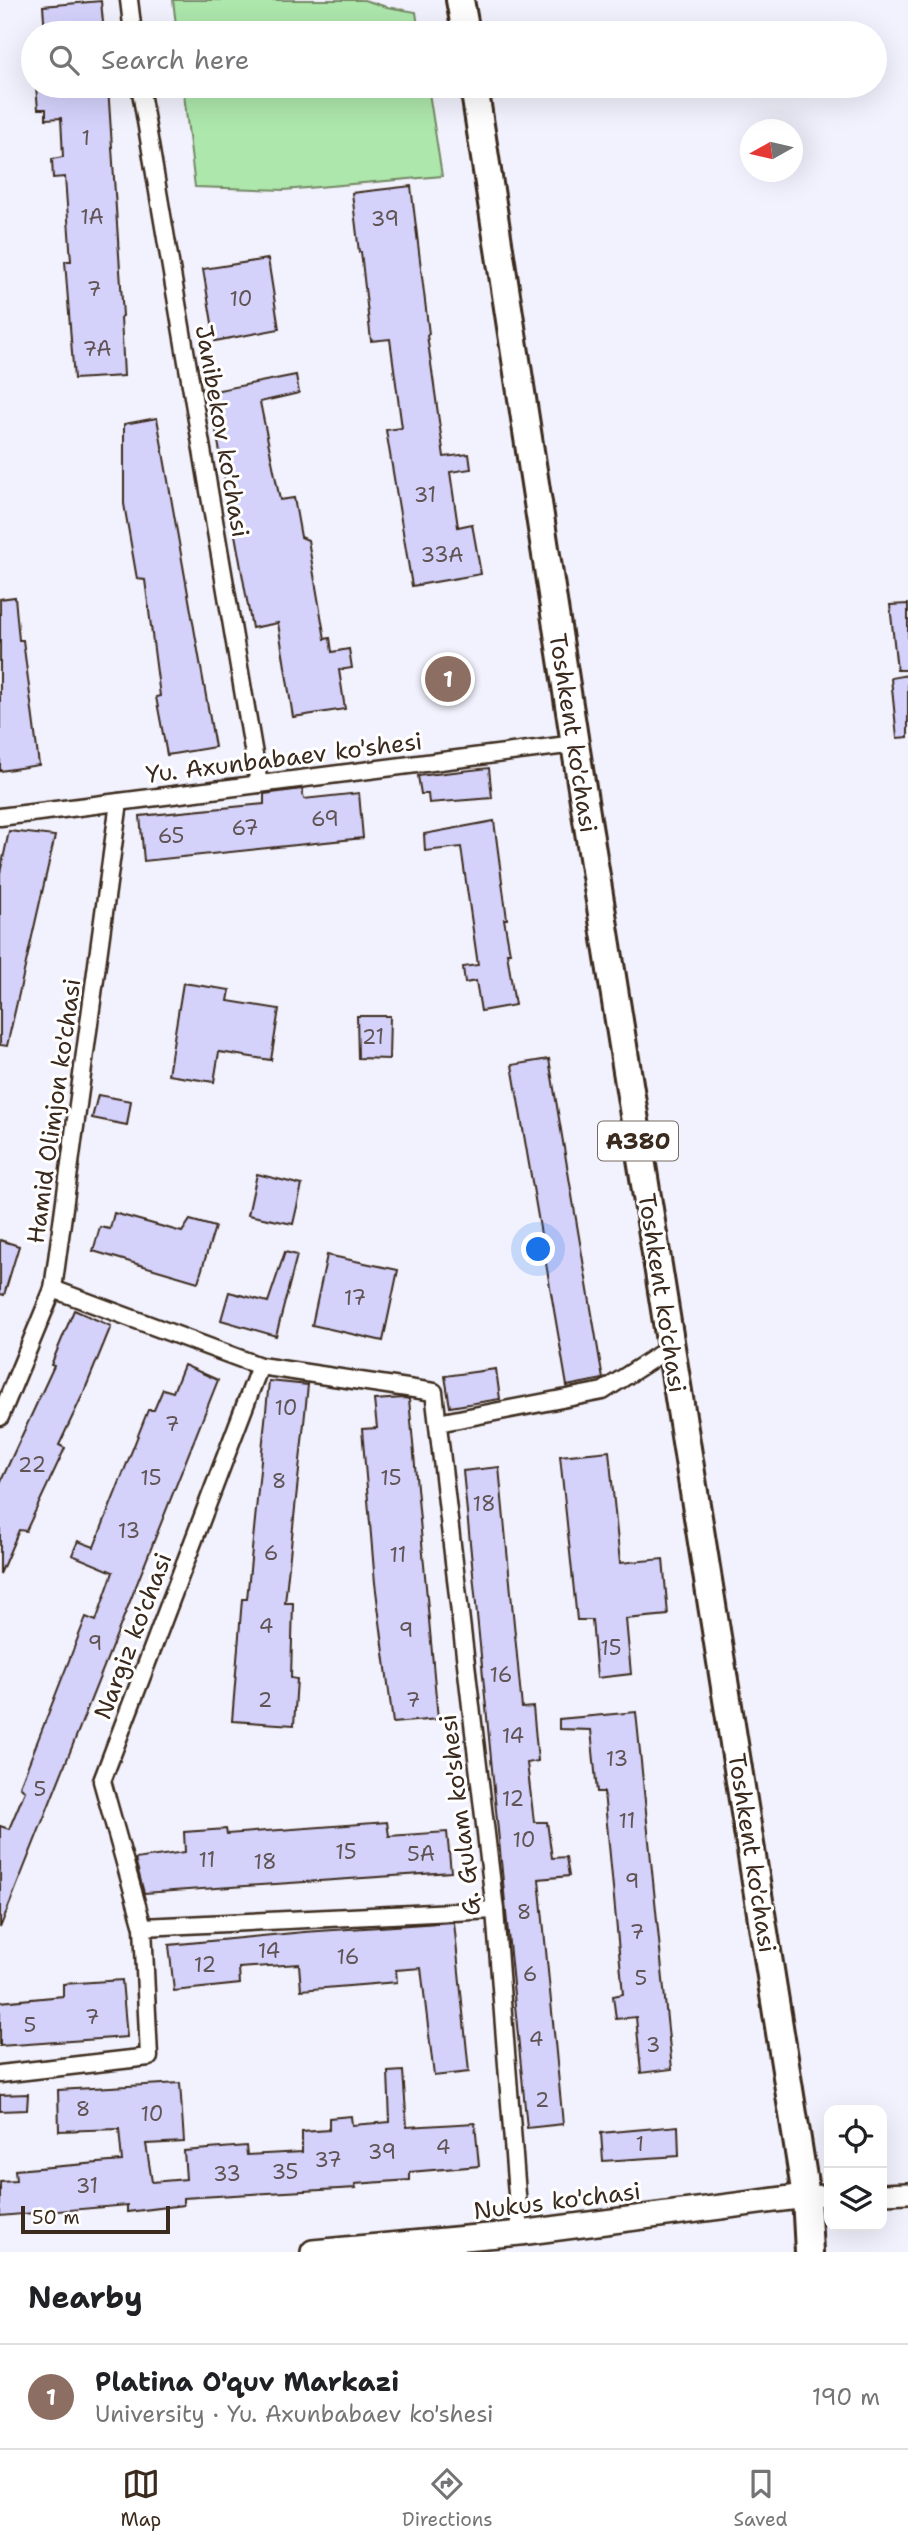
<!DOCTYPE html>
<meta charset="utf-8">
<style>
body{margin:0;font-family:"Shantell Sans",sans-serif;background:#f2f2f2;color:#202124}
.controls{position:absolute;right:21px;bottom:21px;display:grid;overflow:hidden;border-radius:14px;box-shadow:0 7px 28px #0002}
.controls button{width:63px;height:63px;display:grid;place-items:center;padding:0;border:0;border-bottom:2px solid #e0e0e0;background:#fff;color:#202124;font:35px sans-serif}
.compass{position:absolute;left:740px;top:119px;width:63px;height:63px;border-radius:50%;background:#fff;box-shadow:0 7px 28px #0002;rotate:262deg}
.scale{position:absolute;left:21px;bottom:18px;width:149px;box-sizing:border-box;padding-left:7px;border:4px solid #3b2a1e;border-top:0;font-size:19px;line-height:24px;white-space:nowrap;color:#3b2a1e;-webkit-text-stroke:5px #fff;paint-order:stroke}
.you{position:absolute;left:539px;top:1250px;width:24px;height:24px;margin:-18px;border:5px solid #fff;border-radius:50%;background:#1a73e8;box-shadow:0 0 0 10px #1a73e833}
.badge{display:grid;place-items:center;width:46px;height:46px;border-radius:50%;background:#3b2a1e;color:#fff;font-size:23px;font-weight:700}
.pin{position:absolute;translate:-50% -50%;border:4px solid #fff;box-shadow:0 2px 7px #0006}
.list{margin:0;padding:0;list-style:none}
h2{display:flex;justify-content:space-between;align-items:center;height:91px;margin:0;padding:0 28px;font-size:30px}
h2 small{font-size:23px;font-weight:400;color:#757577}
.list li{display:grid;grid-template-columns:46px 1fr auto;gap:21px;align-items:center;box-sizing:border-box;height:105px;padding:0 28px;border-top:2px solid #e0e0e0}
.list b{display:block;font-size:26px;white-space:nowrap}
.list p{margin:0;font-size:23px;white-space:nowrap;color:#757577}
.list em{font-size:23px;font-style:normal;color:#757577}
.icon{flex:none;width:38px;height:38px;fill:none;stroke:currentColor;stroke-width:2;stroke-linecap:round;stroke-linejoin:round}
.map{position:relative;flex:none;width:908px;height:2252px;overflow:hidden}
.search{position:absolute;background:#fff;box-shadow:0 7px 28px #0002;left:21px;right:21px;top:21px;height:77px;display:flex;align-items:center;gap:18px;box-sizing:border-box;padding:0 24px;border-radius:38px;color:#757577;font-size:26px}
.sheet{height:196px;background:#fff}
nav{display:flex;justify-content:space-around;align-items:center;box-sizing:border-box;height:98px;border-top:2px solid #e0e0e0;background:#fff;font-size:19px;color:#757577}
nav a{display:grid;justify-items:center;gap:4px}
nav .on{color:#3b2a1e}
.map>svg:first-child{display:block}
.green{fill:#ade7ac;stroke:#748865;stroke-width:2}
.building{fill:#d4d2fb;stroke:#3b2a1e;stroke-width:2}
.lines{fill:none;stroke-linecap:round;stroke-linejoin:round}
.minor-casing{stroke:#3b2a1e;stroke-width:21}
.tertiary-casing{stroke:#3b2a1e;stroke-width:24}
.secondary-casing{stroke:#3b2a1e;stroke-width:28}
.trunk-casing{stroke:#3b2a1e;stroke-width:32}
.minor{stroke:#fff;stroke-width:16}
.tertiary{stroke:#fff;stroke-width:19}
.secondary{stroke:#fff;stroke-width:23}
.trunk{stroke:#fff;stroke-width:26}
.labels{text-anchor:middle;stroke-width:6;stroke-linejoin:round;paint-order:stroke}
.number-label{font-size:21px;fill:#615455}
.shield{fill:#fff;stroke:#766a62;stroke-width:2}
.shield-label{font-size:23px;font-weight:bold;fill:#3b2a1e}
.street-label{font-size:24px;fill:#3b2a1e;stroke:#fff}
</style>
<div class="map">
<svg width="908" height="2252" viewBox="0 0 908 2252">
<rect width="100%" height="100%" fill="#f2f2fe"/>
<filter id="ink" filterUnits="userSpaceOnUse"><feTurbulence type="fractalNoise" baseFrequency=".0143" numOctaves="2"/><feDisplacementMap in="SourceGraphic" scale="14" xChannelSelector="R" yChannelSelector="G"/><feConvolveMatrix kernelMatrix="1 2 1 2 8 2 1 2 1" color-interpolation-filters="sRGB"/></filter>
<g filter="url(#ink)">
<g class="green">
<path d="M 173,0 L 364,0 L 387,7 L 416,12 L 419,33 L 177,33 Z"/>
<path d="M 183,86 L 428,86 L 442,176 L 284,190 L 195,187 Z"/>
</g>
<g class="building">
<path d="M 101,1 L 104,33 L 45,33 L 43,6 Z"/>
<path d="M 36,86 L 108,86 L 123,316 L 121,317 L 124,376 L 74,379 L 65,261 L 71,261 L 65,177 L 53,178 L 52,159 L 63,157 L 61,118 L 46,119 L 46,109 L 38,109 Z"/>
<path d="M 411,186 L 429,334 L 427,335 L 444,457 L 469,454 L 471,469 L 450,472 L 458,527 L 472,524 L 481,574 L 412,586 L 386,430 L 402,428 L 390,339 L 371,341 L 361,252 L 359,252 L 352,193 Z"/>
<path d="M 268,259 L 279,329 L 215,341 L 203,269 Z"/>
<path d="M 296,375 L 299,393 L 260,402 L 280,500 L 294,498 L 301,537 L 308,540 L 325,639 L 330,638 L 332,652 L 349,649 L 352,668 L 339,670 L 345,709 L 293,717 L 278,623 L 252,628 L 209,392 Z"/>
<path d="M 157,418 L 215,747 L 167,755 L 156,697 L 160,696 L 145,580 L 137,579 L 124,504 L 124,424 Z"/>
<path d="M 15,597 L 19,640 L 23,640 L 39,765 L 0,771 L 0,599 Z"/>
<path d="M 908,604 L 908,670 L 897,670 L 890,605 Z"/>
<path d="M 908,675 L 908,737 L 897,738 L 891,678 Z"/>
<path d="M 489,768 L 492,798 L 429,803 L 428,794 L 421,794 L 418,776 Z"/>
<path d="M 302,789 L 304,799 L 359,793 L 363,838 L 144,861 L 140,816 L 264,804 L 264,794 Z"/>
<path d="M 494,821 L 507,919 L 504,919 L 510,953 L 507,953 L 515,1005 L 481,1011 L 476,981 L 465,983 L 463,967 L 478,965 L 461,847 L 425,851 L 424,834 Z"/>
<path d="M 9,831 L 55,836 L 7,1046 L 0,1045 L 0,873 Z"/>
<path d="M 183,983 L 230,990 L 228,1001 L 279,1009 L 271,1060 L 219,1052 L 214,1082 L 168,1075 Z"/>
<path d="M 357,1016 L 390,1016 L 389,1059 L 358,1058 Z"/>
<path d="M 549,1059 L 603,1379 L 567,1386 L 512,1065 Z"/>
<path d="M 98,1095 L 131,1101 L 127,1125 L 92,1118 Z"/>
<path d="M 257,1174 L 302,1185 L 293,1224 L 248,1215 Z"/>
<path d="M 114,1213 L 182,1232 L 190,1220 L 215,1227 L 198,1282 L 93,1251 L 100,1227 L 110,1229 Z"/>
<path d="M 0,1240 L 19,1246 L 4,1295 L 0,1294 Z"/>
<path d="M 285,1252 L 297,1255 L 276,1336 L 221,1320 L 229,1292 L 268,1302 Z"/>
<path d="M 327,1255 L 398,1270 L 383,1341 L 312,1325 Z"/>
<path d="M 74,1310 L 111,1326 L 84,1392 L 59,1445 L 65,1448 L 26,1531 L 19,1530 L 0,1574 L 0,1483 L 54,1366 L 51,1365 Z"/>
<path d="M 184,1365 L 218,1380 L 0,1928 L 0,1826 L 9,1829 L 25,1791 L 20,1786 L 86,1617 L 96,1621 L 113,1572 L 72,1555 L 78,1541 L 94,1547 L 148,1410 L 154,1410 L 163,1389 L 173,1392 Z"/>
<path d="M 496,1369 L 500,1399 L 450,1407 L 445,1376 Z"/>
<path d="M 269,1381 L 308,1385 L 285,1603 L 293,1603 L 291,1678 L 297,1679 L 294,1725 L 232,1721 L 242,1599 L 247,1599 Z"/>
<path d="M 404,1398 L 409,1399 L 438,1719 L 393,1723 L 375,1583 L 362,1429 L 377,1428 L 374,1400 Z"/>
<path d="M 609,1451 L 620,1563 L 663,1559 L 668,1615 L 626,1619 L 631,1674 L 597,1678 L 592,1620 L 577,1620 L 560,1456 Z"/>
<path d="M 499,1467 L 522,1708 L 533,1707 L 538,1761 L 527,1763 L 534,1822 L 547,1822 L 552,1858 L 566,1857 L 569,1876 L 539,1879 L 563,2124 L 527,2128 L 463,1471 Z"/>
<path d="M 636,1712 L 672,2069 L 641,2073 L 636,2017 L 616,2019 L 613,1996 L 623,1994 L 604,1792 L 597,1792 L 591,1730 L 559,1729 L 559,1719 Z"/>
<path d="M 387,1822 L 389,1836 L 447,1832 L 451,1872 L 144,1893 L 135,1859 L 185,1852 L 184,1832 L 226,1829 L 227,1834 Z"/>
<path d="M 454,1922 L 469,2072 L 434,2076 L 421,1968 L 396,1970 L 397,1982 L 301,1990 L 299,1964 L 239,1968 L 240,1984 L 174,1991 L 169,1945 L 304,1932 Z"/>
<path d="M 122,1980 L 127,2037 L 0,2046 L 0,2002 L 63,1996 L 63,1984 Z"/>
<path d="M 403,2071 L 407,2127 L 475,2123 L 479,2166 L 410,2172 L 410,2180 L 355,2184 L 356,2188 L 183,2198 L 183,2205 L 127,2212 L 127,2205 L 0,2216 L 0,2182 L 16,2181 L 15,2170 L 122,2161 L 119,2129 L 59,2131 L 58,2090 L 180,2083 L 184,2142 L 146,2144 L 152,2182 L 186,2179 L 184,2151 L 246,2146 L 247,2155 L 302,2152 L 302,2132 L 329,2130 L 329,2118 L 351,2116 L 352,2125 L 390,2122 L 388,2072 Z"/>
<path d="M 28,2094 L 27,2110 L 0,2111 L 0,2095 Z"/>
<path d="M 678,2126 L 679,2156 L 603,2161 L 601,2133 Z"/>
</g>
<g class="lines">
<defs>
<g id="minor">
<path d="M 129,0 L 133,33"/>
<path d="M 140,86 L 259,784"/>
<path d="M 0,817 L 575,744"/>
<path d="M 53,1289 L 260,1366 L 434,1392 L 495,1910 L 520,2233"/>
<path d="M 0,1417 L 53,1289 L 119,802"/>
<path d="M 438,1423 L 603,1391 L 671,1347"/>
<path d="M 143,1927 L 102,1781 L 260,1366"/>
<path d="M 0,2074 L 149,2057 L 143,1927 L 495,1910"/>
</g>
<g id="tertiary">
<path d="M 882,2194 L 908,2193"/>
<path d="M 806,2196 L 829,2195"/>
</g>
<path id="secondary" d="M 313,2252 L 520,2233 L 806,2196"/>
<g id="trunk">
<path d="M 460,0 L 466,33"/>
<path d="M 474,86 L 575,744 L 806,2196 L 809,2252"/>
</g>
</defs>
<use href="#minor" class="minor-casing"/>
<use href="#tertiary" class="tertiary-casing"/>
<use href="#secondary" class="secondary-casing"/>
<use href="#trunk" class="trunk-casing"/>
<use href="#minor" class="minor"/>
<use href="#tertiary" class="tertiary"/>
<use href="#secondary" class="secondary"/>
<use href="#trunk" class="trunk"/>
</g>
</g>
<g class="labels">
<g class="number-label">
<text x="86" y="145">1</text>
<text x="92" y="224">1A</text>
<text x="385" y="226">39</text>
<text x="94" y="296">7</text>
<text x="241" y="306">10</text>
<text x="97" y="356">7A</text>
<text x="425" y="502">31</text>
<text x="442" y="562">33A</text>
<text x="325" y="826">69</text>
<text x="245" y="835">67</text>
<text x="171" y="843">65</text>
<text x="373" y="1044">21</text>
<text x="355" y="1305">17</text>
<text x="286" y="1415">10</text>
<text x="172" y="1431">7</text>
<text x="32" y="1472">22</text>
<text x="151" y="1485">15</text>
<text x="391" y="1485">15</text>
<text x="279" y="1488">8</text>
<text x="484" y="1511">18</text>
<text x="129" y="1538">13</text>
<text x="271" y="1560">6</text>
<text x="398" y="1562">11</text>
<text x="266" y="1633">4</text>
<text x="406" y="1637">9</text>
<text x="95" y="1650">9</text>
<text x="611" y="1655">15</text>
<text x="501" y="1682">16</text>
<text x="265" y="1707">2</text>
<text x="413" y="1707">7</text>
<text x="513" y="1743">14</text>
<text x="617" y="1766">13</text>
<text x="40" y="1796">5</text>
<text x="513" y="1806">12</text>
<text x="627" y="1828">11</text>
<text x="524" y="1847">10</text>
<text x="346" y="1859">15</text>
<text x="421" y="1861">5A</text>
<text x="207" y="1867">11</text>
<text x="265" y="1869">18</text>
<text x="632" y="1888">9</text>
<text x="524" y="1919">8</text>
<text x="637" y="1939">7</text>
<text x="269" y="1958">14</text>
<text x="348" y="1964">16</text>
<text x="205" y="1972">12</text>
<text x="530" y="1981">6</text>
<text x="641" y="1985">5</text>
<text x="92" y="2024">7</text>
<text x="30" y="2032">5</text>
<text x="536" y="2046">4</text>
<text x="653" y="2052">3</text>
<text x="542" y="2107">2</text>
<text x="83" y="2116">8</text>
<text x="152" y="2121">10</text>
<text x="640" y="2151">1</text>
<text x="443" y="2154">4</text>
<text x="382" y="2159">39</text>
<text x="328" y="2167">37</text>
<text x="285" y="2179">35</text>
<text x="227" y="2181">33</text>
<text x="87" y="2193">31</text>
</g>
<rect class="shield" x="598" y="1121.5" width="80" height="39" rx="5"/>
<g class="shield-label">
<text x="638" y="1149">A380</text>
</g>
<g class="street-label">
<text transform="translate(222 431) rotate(80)" y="8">Janibekov ko'chasi</text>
<text transform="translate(573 733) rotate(81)" y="8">Toshkent ko'chasi</text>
<text transform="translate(284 758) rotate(-7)" y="8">Yu. Axunbabaev ko'shesi</text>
<text transform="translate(54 1111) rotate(-82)" y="8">Hamid Olimjon ko'chasi</text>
<text transform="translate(662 1293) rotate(81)" y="8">Toshkent ko'chasi</text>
<text transform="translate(133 1636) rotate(-69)" y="8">Nargiz ko'chasi</text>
<text transform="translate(460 1815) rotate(-97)" y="8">G. Gulam ko'shesi</text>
<text transform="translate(752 1853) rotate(81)" y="8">Toshkent ko'chasi</text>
<text transform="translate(557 2201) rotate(-7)" y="8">Nukus ko'chasi</text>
</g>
</g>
</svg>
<div class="controls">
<button><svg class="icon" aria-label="locate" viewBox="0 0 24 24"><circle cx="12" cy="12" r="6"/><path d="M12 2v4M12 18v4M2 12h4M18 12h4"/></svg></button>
<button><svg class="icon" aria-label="layers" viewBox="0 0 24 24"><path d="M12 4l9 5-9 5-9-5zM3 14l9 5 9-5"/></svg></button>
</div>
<svg class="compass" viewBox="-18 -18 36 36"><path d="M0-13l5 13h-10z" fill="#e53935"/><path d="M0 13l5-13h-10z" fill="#757577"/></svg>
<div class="scale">50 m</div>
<div class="you"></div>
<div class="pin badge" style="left:448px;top:679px;background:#8d6e63">1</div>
<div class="search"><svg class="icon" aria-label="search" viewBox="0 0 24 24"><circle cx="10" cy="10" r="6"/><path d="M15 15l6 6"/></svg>Search here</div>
</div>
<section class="sheet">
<h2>Nearby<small></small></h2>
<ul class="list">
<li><span class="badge" style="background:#8d6e63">1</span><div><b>Platina O'quv Markazi</b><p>University · Yu. Axunbabaev ko'shesi</p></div><em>190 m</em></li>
</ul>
</section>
<nav>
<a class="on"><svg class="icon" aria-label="map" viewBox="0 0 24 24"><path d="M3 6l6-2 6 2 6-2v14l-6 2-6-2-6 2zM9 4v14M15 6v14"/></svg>Map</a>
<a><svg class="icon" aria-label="directions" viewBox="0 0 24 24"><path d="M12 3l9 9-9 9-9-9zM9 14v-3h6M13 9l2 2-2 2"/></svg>Directions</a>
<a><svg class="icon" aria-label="saved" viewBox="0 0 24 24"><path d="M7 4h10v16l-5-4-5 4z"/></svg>Saved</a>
</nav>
